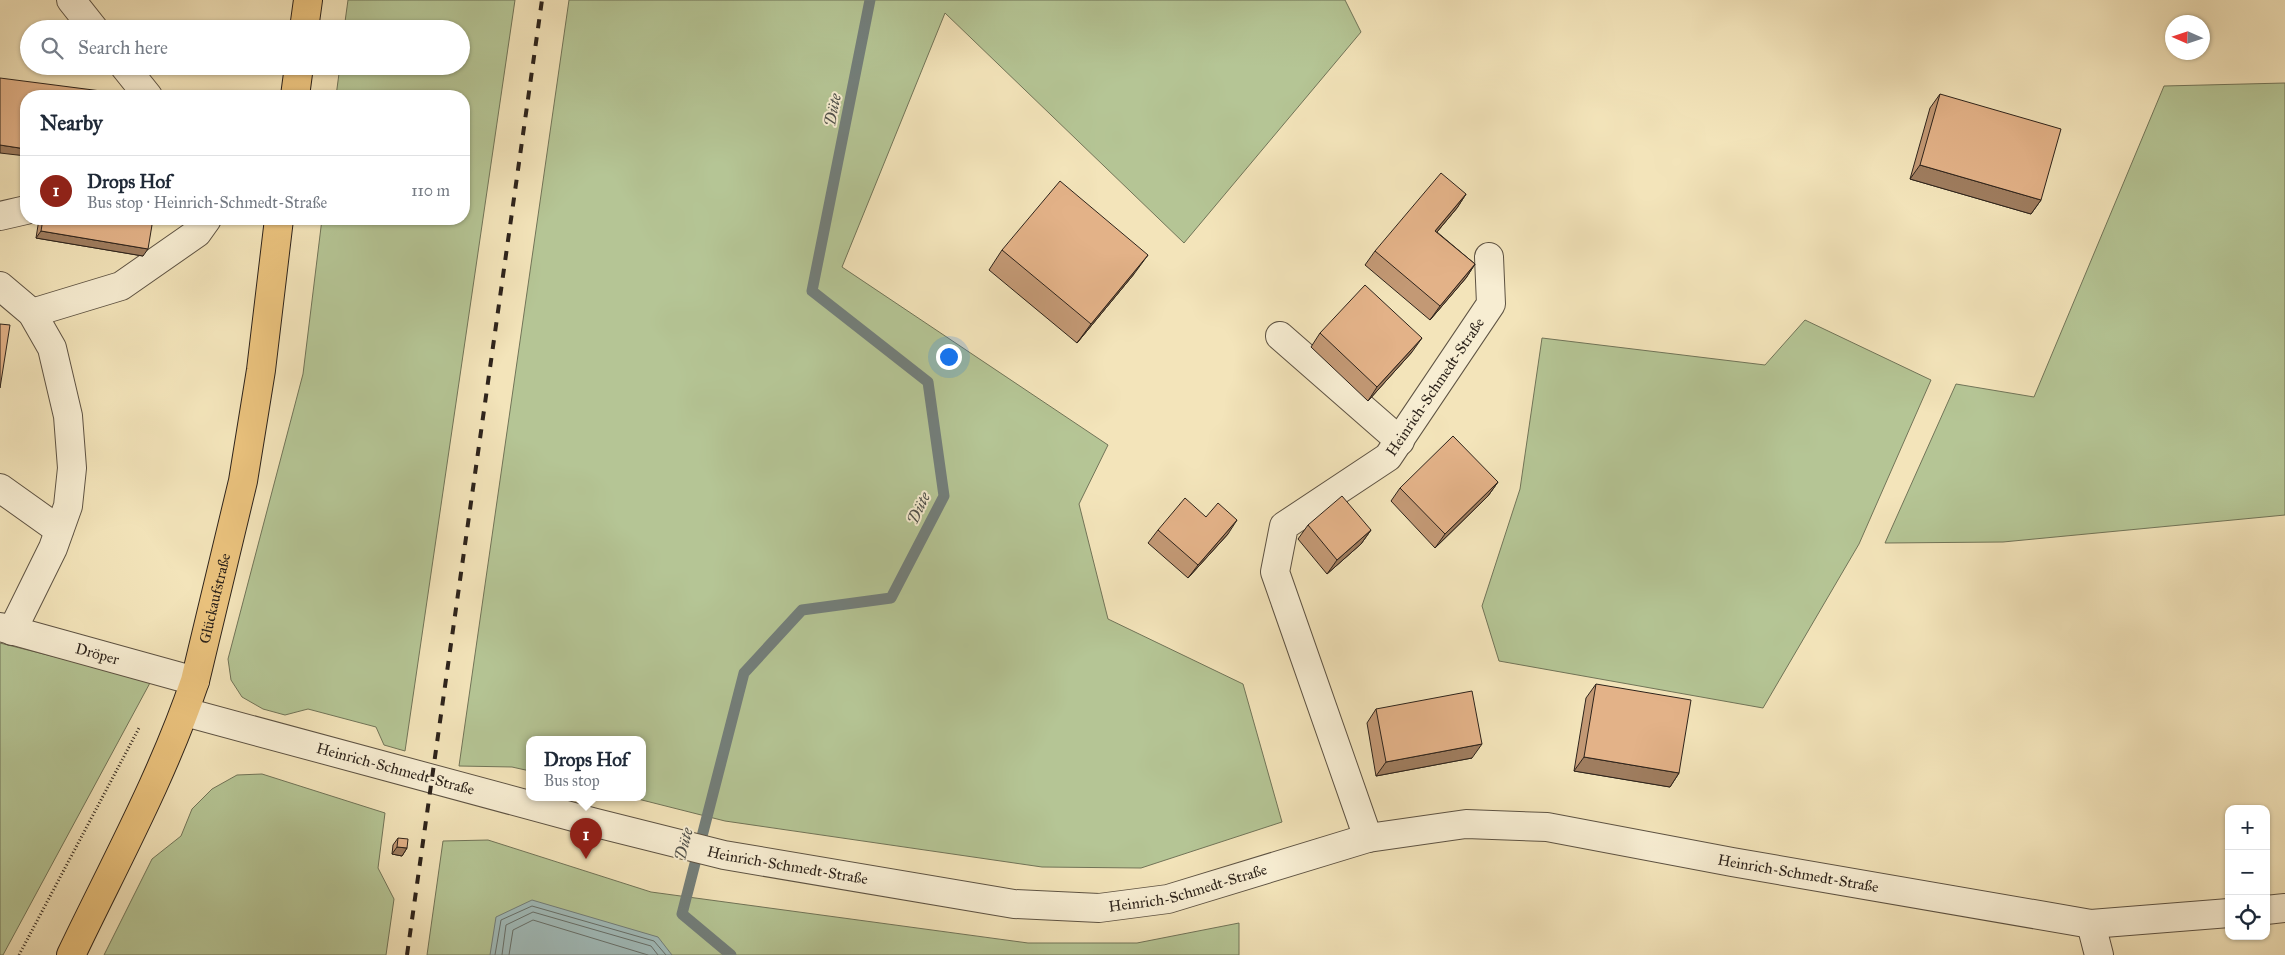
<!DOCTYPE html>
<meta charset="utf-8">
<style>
body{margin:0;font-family:"IM FELL Great Primer",serif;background:#f2f2f3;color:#1f2937}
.controls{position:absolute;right:15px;bottom:15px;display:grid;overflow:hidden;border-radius:10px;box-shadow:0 1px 4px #0004}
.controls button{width:45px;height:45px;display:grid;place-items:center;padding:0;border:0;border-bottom:1px solid #e0e1e3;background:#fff;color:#1f2937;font:25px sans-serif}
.compass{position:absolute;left:2165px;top:15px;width:45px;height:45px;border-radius:50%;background:#fff;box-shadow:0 1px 4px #0004;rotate:273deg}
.you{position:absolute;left:948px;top:356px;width:18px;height:18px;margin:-12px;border:4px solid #fff;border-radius:50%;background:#1a73e8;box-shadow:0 0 0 8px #1a73e833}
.badge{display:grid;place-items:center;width:32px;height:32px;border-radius:50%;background:#8f2418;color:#fff;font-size:16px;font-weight:700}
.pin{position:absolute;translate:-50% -41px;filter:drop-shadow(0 1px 2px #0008)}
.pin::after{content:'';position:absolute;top:26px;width:18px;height:15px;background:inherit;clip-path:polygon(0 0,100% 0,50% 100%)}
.popup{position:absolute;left:526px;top:736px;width:120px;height:65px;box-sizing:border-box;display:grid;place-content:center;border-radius:10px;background:#fff;filter:drop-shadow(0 1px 4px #0005);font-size:16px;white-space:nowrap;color:#747a83}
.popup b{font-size:19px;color:#1f2937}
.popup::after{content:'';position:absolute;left:50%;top:100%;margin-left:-10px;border:10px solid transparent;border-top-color:#fff}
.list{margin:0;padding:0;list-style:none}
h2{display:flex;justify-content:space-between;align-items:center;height:65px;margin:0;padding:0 20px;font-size:21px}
h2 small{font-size:16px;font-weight:400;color:#747a83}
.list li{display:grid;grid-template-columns:32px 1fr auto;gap:15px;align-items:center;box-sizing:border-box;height:70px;padding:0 20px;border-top:1px solid #e0e1e3}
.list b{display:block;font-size:19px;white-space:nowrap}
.list p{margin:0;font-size:16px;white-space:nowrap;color:#747a83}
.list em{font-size:16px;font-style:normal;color:#747a83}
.icon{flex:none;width:28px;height:28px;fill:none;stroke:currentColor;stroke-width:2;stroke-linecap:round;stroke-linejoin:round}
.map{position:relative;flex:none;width:2285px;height:955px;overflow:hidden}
.search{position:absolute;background:#fff;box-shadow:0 1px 4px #0004;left:20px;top:20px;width:450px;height:55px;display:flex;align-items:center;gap:12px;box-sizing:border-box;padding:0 18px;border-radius:28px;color:#747a83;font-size:19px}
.panel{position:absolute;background:#fff;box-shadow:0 1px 4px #0004;left:20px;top:90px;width:450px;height:135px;border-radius:20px}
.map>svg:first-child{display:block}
.green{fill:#b5c595;stroke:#717458}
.water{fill:#a1bcbb;stroke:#737f7b}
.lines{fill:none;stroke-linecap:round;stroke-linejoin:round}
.shore{stroke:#67706b;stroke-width:1}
.stream{stroke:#737f7b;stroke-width:11}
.minor-casing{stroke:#5e5343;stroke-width:30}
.major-casing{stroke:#2d231b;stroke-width:30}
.path{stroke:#2d231b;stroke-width:3;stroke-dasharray:1 2.5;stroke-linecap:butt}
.minor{stroke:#f7edd2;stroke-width:28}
.major{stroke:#eac27d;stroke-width:28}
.rail{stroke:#2d231b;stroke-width:4;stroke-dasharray:9 9;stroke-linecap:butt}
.wall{fill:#c39975;stroke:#2d231b}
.shaded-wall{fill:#9f7d5f;stroke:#2d231b}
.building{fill:#e3b288;stroke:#2d231b}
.labels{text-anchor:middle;stroke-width:4;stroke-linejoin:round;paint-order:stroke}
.street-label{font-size:15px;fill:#2d231b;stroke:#f7edd2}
.water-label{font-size:16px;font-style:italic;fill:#50514b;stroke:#f7edd2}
</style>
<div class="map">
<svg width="2285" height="955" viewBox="0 0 2285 955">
<rect width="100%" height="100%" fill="#f3e4ba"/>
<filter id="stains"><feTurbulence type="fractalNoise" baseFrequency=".004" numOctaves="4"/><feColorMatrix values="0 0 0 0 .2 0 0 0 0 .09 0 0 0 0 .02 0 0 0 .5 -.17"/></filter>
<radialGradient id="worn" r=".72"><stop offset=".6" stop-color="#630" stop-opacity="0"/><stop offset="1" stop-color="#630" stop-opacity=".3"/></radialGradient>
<g class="green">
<path d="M 348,0 L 515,0 L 405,751 L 384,745 L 376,727 L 308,709 L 285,715 L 263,709 L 242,697 L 231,680 L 228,659 L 303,374 L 322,219 L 464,219 L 464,96 L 336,96 L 340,66 L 461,66 L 461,29 L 344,29 Z"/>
<path d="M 569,0 L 1345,0 L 1361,32 L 1184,243 L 945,13 L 842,267 L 1108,445 L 1079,504 L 1108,619 L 1243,684 L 1282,822 L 1141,868 L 1042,867 L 725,821 L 634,798 L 642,798 L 642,740 L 530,740 L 530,771 L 512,767 L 459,766 Z"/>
<path d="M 2285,83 L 2285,515 L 2003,542 L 1885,543 L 1956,384 L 2034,397 L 2164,86 Z"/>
<path d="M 1805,320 L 1931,380 L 1859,544 L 1763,708 L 1499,661 L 1482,606 L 1520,489 L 1542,338 L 1765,365 Z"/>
<path d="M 0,643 L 151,681 L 3,955 L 0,955 Z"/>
<path d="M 262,774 L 385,813 L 378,868 L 394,899 L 386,955 L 104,955 L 152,859 L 181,836 L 192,809 L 212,789 L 237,775 Z"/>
<path d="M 488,840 L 651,892 L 1028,943 L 1137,943 L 1239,923 L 1239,955 L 427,955 L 443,841 Z"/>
</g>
<path class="water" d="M 532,900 L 658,937 L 672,955 L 490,955 L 496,917 Z"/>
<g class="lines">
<g class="shore">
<path d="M 495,955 L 501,920 L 532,906 L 654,941 L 666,955"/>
<path d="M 502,955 L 506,925 L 533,912 L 651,946 L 658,955"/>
<path d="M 509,955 L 513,930 L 533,920 L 648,955"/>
</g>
<path class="stream" d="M 731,955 L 682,914 L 744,673 L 802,610 L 891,598 L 944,496 L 928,382 L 812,291 L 870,0"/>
<defs>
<g id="minor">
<path d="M 71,0 L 94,29"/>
<path d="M 124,66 L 148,96"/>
<path d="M 0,216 L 26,210"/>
<path d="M 0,286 L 32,313 L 52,348 L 68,416 L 72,468 L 68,506 L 53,548 L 12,631"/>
<path d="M 32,313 L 121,286 L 197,233 L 207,219"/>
<path d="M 1280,336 L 1400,441"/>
<path d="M 0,488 L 59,530"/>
<path id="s1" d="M 0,627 L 195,681"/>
<path id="s2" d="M 185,712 L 592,822 L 724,855 L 1014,904 L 1099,908 L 1168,899 L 1368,838 L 1466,824 L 1547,827 L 1732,862 L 2091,924 L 2229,913"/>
<path id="s3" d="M 1368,838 L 1275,572 L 1284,526 L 1388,457 L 1491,304 L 1489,257"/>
<path d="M 2266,910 L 2285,908"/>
<path d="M 2091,924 L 2099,955"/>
</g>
<g id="major">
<path d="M 304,29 L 308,0"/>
<path d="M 295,96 L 299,66"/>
<path id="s4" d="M 71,955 C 114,865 163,776 195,681 L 243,481 L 261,370 L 279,219"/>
</g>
</defs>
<use href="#minor" class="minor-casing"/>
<use href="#major" class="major-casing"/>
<path class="path" d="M 19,955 L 139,728"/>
<use href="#minor" class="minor"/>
<use href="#major" class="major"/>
<path class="rail" d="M 407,955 L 542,0"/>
</g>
<g class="wall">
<path d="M 1940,94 L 2041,200 L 2031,214 L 1910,179 L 1930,108 Z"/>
<path d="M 1466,194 L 1457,208 L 1437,232 L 1475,264 L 1466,278 L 1430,320 L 1365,265 L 1375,251 Z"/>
<path d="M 39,219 L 153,219 L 143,256 L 36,238 Z"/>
<path d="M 1002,250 L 1134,274 L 1077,343 L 989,270 Z"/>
<path d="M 1320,333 L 1412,352 L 1368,401 L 1311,347 Z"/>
<path d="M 1498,482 L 1488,496 L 1435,548 L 1391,501 L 1400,488 Z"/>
<path d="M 1206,517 L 1228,534 L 1188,578 L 1148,543 L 1158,530 Z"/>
<path d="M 1308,525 L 1371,530 L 1361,544 L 1327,574 L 1298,539 Z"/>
<path d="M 1596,684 L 1679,773 L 1670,787 L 1574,771 L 1586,698 Z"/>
<path d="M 1376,709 L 1472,758 L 1376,776 L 1367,723 Z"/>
<path d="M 398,838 L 407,848 L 402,856 L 392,854 L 393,845 Z"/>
</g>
<g class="shaded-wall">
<path d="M 0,145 L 26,149 L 26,156 L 0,153 Z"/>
<path d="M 1920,165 L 2041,200 L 2031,214 L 1910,179 Z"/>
<path d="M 1466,194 L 1457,208 L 1426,245 L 1435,231 Z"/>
<path d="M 41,231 L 148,249 L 143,256 L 36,238 Z"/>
<path d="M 1148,255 L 1134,274 L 1077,343 L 1091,324 Z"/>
<path d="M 1475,264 L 1466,278 L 1430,320 L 1440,306 Z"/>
<path d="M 1422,338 L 1412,352 L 1368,401 L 1377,387 Z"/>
<path d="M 1498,482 L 1488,496 L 1435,548 L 1445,534 Z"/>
<path d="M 1237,520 L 1228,534 L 1188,578 L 1198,565 Z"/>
<path d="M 1371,530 L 1361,544 L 1327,574 L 1337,560 Z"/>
<path d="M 1482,744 L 1472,758 L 1376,776 L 1386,762 Z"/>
<path d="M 1584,757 L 1679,773 L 1670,787 L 1574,771 Z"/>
<path d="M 397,847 L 407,848 L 402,856 L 392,854 Z"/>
</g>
<g class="building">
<path d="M 0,78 L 140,96 L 26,96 L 26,149 L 0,145 Z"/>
<path d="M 1940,94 L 2061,129 L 2041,200 L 1920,165 Z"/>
<path d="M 1441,173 L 1466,194 L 1435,231 L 1475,264 L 1440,306 L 1375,251 Z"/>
<path d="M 1060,181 L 1148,255 L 1091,324 L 1002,250 Z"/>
<path d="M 43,219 L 153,219 L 148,249 L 41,231 Z"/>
<path d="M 1365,285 L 1422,338 L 1377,387 L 1320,333 Z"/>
<path d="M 0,324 L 10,325 L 0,388 Z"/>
<path d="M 1453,436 L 1498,482 L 1445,534 L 1400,488 Z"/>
<path d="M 1342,496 L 1371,530 L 1337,560 L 1308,525 Z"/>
<path d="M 1185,498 L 1206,517 L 1218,503 L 1237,520 L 1198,565 L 1158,530 Z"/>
<path d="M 1596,684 L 1691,700 L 1679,773 L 1584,757 Z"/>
<path d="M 1472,691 L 1482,744 L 1386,762 L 1376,709 Z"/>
<path d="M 398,838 L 408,839 L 407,848 L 397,847 Z"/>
</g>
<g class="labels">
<g class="street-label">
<text dy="5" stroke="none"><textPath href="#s3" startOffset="538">Heinrich-Schmedt-Straße</textPath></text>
<text dy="5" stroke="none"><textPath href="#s4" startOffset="386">Glückaufstraße</textPath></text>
<text dy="5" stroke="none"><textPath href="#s1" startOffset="101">Dröper</textPath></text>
<text dy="5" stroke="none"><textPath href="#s2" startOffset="218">Heinrich-Schmedt-Straße</textPath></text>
<text dy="5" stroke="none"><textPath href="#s2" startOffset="622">Heinrich-Schmedt-Straße</textPath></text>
<text dy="5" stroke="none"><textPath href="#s2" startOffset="1651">Heinrich-Schmedt-Straße</textPath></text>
<text dy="5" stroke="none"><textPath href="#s2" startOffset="1028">Heinrich-Schmedt-Straße</textPath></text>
</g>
<g class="water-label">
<text transform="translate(832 110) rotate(-79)" y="6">Düte</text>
<text transform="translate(918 508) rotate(-64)" y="6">Düte</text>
<text transform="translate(683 844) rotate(-76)" y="6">Düte</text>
</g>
</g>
<rect width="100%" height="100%" filter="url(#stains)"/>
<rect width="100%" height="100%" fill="url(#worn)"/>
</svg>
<div class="controls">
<button>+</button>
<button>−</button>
<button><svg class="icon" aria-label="locate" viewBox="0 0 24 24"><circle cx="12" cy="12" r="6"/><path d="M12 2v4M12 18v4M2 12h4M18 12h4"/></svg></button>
</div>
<svg class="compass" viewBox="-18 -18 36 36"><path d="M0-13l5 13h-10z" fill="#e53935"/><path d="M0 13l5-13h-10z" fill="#747a83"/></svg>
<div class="you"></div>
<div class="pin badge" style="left:586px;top:859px">1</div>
<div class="popup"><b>Drops Hof</b>Bus stop</div>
<div class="search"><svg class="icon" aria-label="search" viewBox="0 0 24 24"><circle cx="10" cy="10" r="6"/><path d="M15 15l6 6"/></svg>Search here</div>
<section class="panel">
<h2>Nearby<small></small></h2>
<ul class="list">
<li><span class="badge">1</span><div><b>Drops Hof</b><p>Bus stop · Heinrich-Schmedt-Straße</p></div><em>110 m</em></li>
</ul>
</section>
</div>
